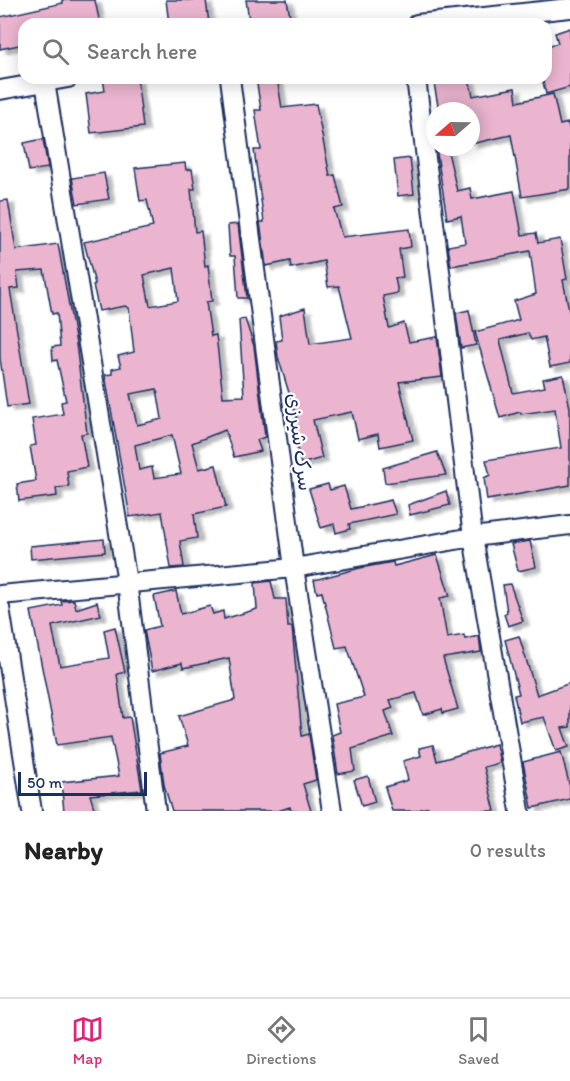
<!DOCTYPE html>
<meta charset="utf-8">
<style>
body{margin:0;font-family:Itim,"Playpen Sans Arabic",sans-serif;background:#f2f2f2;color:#222}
.compass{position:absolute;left:426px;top:102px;width:54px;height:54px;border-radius:50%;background:#fff;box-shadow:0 3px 15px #0003;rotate:250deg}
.scale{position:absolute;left:18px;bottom:15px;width:129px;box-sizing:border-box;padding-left:6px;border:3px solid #1b2f5e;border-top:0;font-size:16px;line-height:21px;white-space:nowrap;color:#1b2f5e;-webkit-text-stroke:4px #fff;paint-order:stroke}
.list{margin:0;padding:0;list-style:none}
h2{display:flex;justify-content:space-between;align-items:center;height:78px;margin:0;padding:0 24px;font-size:26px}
h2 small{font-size:20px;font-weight:400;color:#767676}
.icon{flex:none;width:33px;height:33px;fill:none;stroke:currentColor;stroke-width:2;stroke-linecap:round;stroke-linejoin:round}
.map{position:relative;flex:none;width:570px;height:811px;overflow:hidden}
.search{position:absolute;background:#fff;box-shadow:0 3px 15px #0003;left:18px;right:18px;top:18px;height:66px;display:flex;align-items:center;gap:15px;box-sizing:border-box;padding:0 21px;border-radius:18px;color:#767676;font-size:22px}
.sheet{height:186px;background:#fff}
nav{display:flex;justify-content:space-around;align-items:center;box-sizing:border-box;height:84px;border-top:2px solid #e0e0e0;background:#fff;font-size:16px;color:#767676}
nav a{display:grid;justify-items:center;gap:3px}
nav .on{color:#db2777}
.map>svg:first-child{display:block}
.building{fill:#ebb5cf;stroke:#1b2f5e;stroke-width:1.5;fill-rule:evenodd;filter:url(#shadow)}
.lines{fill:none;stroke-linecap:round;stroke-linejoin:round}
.street-casing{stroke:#1b2f5e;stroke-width:22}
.street{stroke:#fff;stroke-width:18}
.labels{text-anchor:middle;stroke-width:4.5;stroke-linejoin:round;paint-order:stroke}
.street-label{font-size:20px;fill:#1b2f5e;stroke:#fff}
</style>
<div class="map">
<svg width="570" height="811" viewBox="0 0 570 811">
<defs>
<filter id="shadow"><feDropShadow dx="6" dy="4" stdDeviation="1.5" flood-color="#0004"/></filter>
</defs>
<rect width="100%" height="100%" fill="#fff"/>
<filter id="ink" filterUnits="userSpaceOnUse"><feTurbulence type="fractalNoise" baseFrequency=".0167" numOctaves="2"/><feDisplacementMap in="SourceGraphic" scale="12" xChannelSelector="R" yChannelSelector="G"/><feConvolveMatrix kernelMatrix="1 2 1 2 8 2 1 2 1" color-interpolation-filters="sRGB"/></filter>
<g filter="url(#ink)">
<g class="building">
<path d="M 62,0 L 95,0 L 100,24 L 24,24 L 24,44 L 0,49 L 0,17 L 63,3 Z"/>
<path d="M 166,0 L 206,0 L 209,24 L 169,24 Z"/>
<path d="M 246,0 L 287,0 L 290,17 L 262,21 L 261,18 L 249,20 Z"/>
<path d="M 570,28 L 570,87 L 546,94 L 542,78 L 546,78 L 546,46 L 558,43 L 555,33 Z"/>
<path d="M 103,78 L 137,78 L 143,127 L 91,133 L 86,94 L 105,91 Z"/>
<path d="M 256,78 L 277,78 L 282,108 L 316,104 L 330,176 L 335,175 L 343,207 L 334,209 L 342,237 L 409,229 L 411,247 L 399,249 L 403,277 L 395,278 L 398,293 L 383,296 L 389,328 L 404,323 L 409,342 L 437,337 L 442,377 L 399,382 L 413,440 L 380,447 L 378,434 L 358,439 L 352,412 L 313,420 L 322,458 L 301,464 L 290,421 L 297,419 L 278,357 L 276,341 L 282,340 L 279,316 L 305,308 L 310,344 L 352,338 L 339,286 L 328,287 L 324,261 L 291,268 L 290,261 L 266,266 L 260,222 L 264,222 L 254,150 L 261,150 L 255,110 L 261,110 Z"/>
<path d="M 433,78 L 459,78 L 460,81 L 469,79 L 473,96 L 515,88 L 517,102 L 553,94 L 560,125 L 568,123 L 570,132 L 570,189 L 522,197 L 511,135 L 471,144 L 471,111 L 439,111 Z"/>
<path d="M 43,139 L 48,168 L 29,171 L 24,143 Z"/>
<path d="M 436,147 L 447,147 L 457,191 L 470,188 L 472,199 L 514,191 L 522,235 L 536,233 L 538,243 L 560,239 L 567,279 L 563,280 L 570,315 L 570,363 L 550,367 L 544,337 L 531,340 L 528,333 L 500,340 L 513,393 L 545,387 L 543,379 L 563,375 L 570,408 L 570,485 L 487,500 L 484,478 L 490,475 L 486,460 L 561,448 L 555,409 L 521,414 L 520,412 L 500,418 L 475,332 L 519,320 L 514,301 L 536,294 L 530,251 L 451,266 L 448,246 L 465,243 L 461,216 L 447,219 Z"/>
<path d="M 410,158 L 414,194 L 398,196 L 394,160 Z"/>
<path d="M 185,163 L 186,170 L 192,169 L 195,189 L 191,189 L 195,232 L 201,231 L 205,266 L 208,265 L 212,301 L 206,302 L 211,336 L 216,335 L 223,397 L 244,396 L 239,320 L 245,319 L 254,346 L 265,437 L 257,440 L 261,451 L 234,457 L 225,430 L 192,443 L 199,469 L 216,465 L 226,507 L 194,514 L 197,538 L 180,541 L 184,567 L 171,568 L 162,512 L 130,517 L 105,375 L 112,374 L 112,369 L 121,367 L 118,356 L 134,352 L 129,308 L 125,306 L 99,311 L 93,285 L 95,284 L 84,242 L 153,227 L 147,200 L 140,201 L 135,168 ZM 174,268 L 178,301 L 150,306 L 144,275 ZM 157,389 L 162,419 L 137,425 L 130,394 ZM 172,435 L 181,474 L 154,478 L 152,467 L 139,470 L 135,445 Z"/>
<path d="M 104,173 L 109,199 L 77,204 L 72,178 Z"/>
<path d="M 8,200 L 16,250 L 58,244 L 76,344 L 87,433 L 81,434 L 87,467 L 67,471 L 69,487 L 56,488 L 57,496 L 19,501 L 17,484 L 36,481 L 30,446 L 36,445 L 32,419 L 63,414 L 61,402 L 66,401 L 57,360 L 53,361 L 52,347 L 60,346 L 57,313 L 52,314 L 44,270 L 17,272 L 19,288 L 10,289 L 29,404 L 7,407 L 0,358 L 0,201 Z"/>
<path d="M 238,224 L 247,298 L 238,298 L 235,256 L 230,256 L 228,225 Z"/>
<path d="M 469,310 L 476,345 L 461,348 L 456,313 Z"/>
<path d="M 437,452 L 446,475 L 385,483 L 383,468 Z"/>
<path d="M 328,484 L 330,490 L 344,486 L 351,509 L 391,500 L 396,514 L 349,524 L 350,529 L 336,533 L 334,524 L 321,528 L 309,489 Z"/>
<path d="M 446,491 L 450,505 L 410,515 L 408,505 Z"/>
<path d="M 104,539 L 105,552 L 31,559 L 30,546 Z"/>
<path d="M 530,541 L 536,567 L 518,571 L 511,544 Z"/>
<path d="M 437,555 L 450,596 L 440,598 L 447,638 L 464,635 L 465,639 L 479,636 L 481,652 L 443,658 L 458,709 L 443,713 L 442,709 L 423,715 L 416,693 L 390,700 L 393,708 L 385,711 L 393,736 L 352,749 L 355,771 L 338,774 L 332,735 L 340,732 L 334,704 L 364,697 L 347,646 L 336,648 L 322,592 L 317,593 L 314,580 L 360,568 L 393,562 L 394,566 Z"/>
<path d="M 271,581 L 275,599 L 286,599 L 288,627 L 292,627 L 302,736 L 309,734 L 316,780 L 303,784 L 311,811 L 291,811 L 290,807 L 278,811 L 172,811 L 164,785 L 160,753 L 188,746 L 179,716 L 235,700 L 229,658 L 183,668 L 182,663 L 152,671 L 144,630 L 160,626 L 154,596 L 176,591 L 181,614 L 210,606 L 213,614 L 223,611 L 224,619 L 257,609 L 255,583 Z"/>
<path d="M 510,584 L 523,621 L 508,626 L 504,614 L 507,612 L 503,585 Z"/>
<path d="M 74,600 L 76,609 L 97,602 L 101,615 L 52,626 L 60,666 L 109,658 L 104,630 L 115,627 L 125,672 L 117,674 L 123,718 L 130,717 L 142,790 L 90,795 L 95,811 L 64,811 L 61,782 L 119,776 L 111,737 L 57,745 L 31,611 L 62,605 L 61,601 Z"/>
<path d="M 519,636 L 537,695 L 570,683 L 570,727 L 562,728 L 569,747 L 556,751 L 544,717 L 520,722 L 514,695 L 519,694 L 505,640 Z"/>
<path d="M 496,744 L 500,763 L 484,767 L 495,811 L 429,811 L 428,807 L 415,811 L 392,811 L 385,787 L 408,780 L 403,761 L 421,756 L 419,748 L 433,745 L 437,761 Z"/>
<path d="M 561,752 L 570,787 L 570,799 L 532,808 L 523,762 Z"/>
<path d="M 368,776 L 375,802 L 362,806 L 354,780 Z"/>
</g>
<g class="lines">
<defs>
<g id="street">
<path d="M 417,24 L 570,8"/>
<path d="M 230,78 L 294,568 L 332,811"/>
<path d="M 416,78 L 473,537 L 520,811"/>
<path d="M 45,82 L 127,582 L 156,811"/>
<path d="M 0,90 L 68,78"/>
<path d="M 0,595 L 294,568 L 473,537 L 570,525"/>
<path d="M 0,608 L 32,811"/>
</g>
</defs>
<use href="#street" class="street-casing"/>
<use href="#street" class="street"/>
</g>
</g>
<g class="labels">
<g class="street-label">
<text transform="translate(300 442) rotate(83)" y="7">سرک شیرزی</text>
</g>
</g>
</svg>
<svg class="compass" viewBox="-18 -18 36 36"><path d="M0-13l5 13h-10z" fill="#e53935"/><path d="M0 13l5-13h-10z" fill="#767676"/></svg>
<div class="scale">50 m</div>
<div class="search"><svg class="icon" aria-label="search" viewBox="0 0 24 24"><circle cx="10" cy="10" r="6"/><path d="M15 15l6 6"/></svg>Search here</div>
</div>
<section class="sheet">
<h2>Nearby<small>0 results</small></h2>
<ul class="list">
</ul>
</section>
<nav>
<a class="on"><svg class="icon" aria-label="map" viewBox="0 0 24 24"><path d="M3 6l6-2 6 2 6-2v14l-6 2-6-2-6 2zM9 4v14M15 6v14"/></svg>Map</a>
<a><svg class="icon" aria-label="directions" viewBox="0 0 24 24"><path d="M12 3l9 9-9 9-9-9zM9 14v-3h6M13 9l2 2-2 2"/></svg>Directions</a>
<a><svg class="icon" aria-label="saved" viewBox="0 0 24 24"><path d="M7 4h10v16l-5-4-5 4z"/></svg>Saved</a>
</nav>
